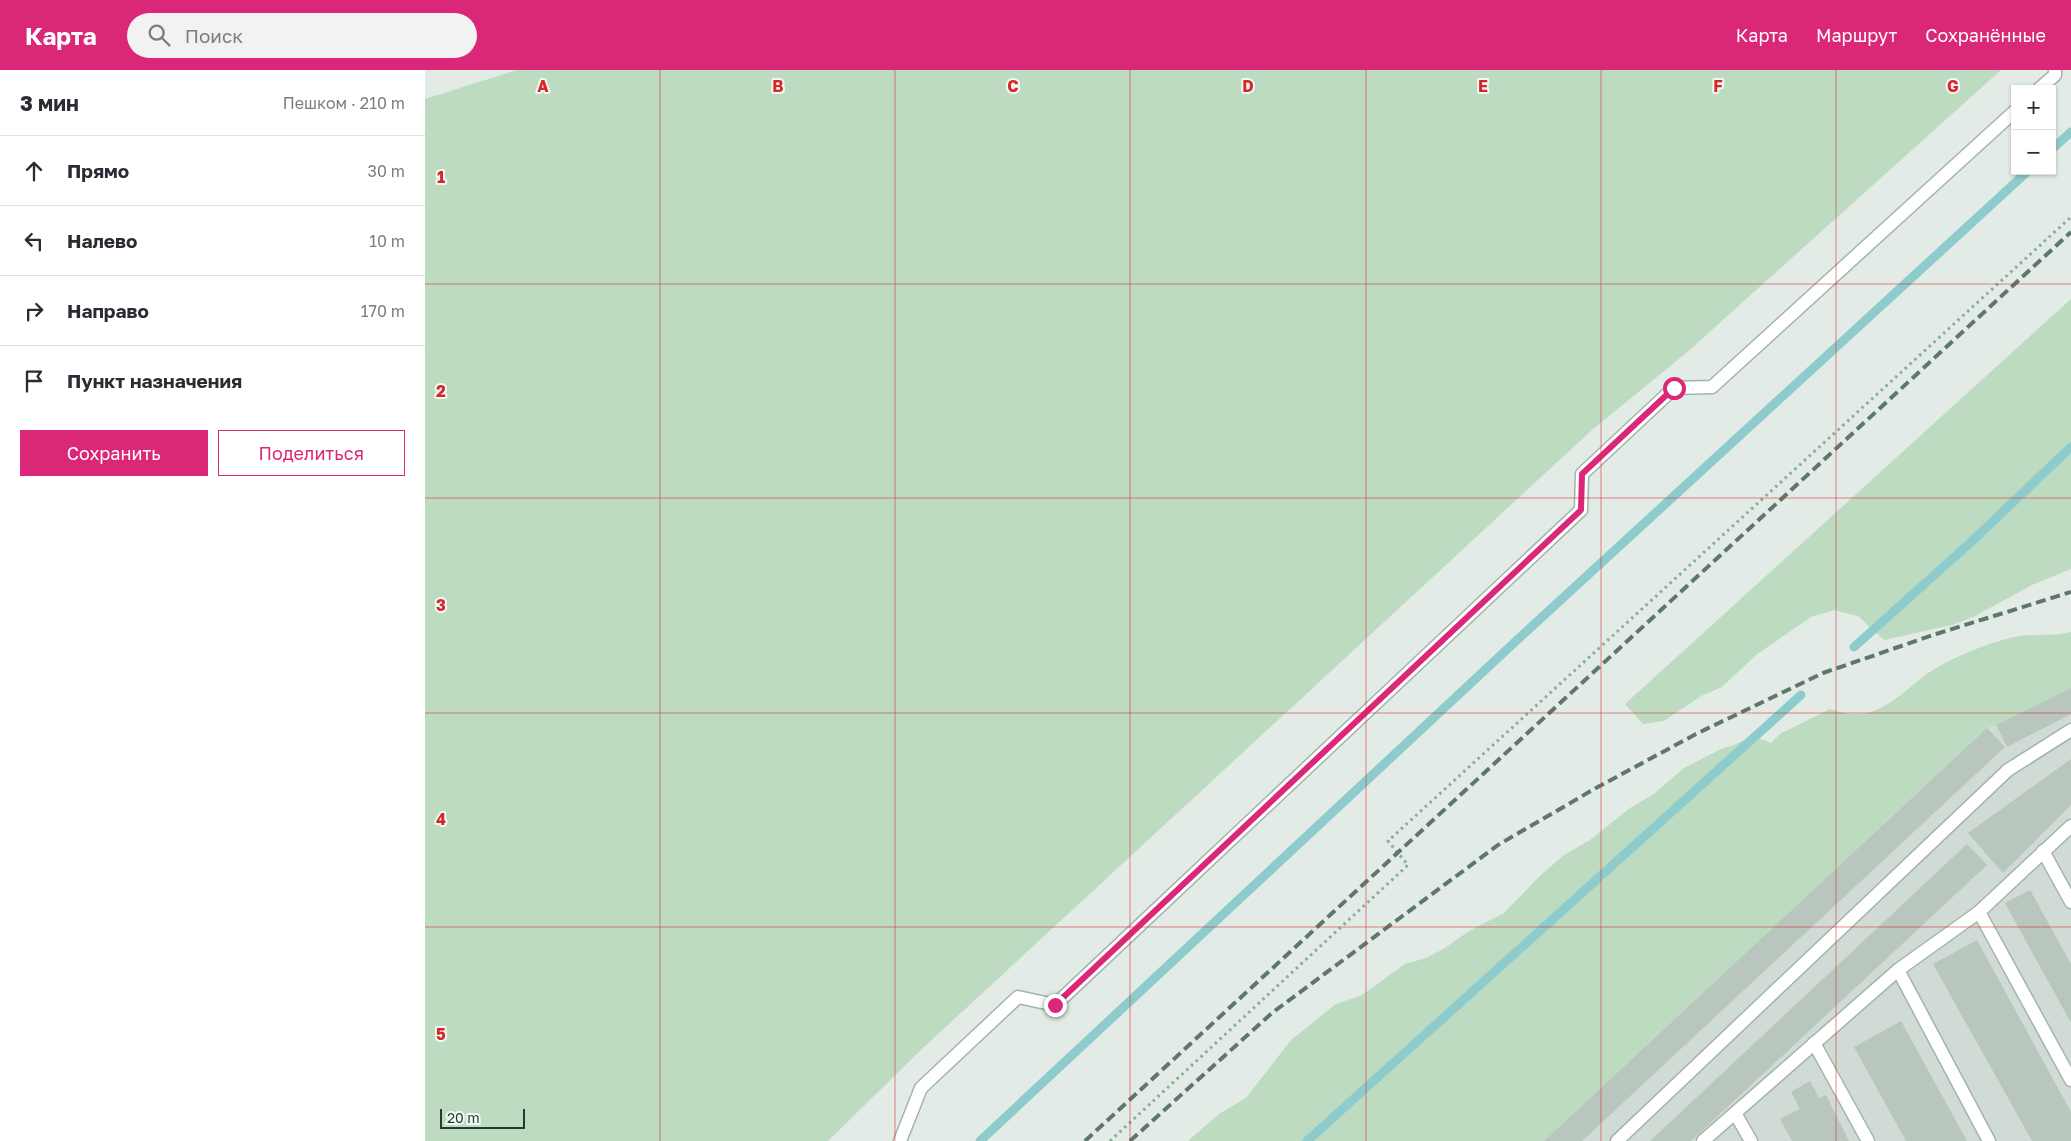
<!DOCTYPE html>
<html lang="ru">
<meta charset="utf-8">
<style>
body{margin:0;font-family:"Golos Text",sans-serif;background:#f2f2f3;color:#2b2b33}
.controls{position:absolute;right:15px;top:15px;display:grid;overflow:hidden;border-radius:0px;box-shadow:0 1px 4px #0004}
.controls button{width:45px;height:45px;display:grid;place-items:center;padding:0;border:0;border-bottom:1px solid #e1e1e2;background:#fff;color:#2b2b33;font:25px sans-serif}
.scale{position:absolute;left:15px;bottom:12px;width:85px;box-sizing:border-box;padding-left:5px;border:2px solid #233b31;border-top:0;font-size:14px;line-height:18px;white-space:nowrap;color:#233b31;-webkit-text-stroke:4px #f2f8f4;paint-order:stroke}
.stop{position:absolute;width:15px;height:15px;margin:-11px;border:4px solid #db2777;border-radius:50%;background:#fff}
.stop.end{background:#db2777;border-color:#fff;box-shadow:0 1px 5px #0008}
.list{margin:0;padding:0;list-style:none}
h2{display:flex;justify-content:space-between;align-items:center;height:65px;margin:0;padding:0 20px;font-size:21px}
h2 small{font-size:16px;font-weight:400;color:#7c7c81}
.list li{display:grid;grid-template-columns:32px 1fr auto;gap:15px;align-items:center;box-sizing:border-box;height:70px;padding:0 20px;border-top:1px solid #e1e1e2}
.list b{display:block;font-size:19px;white-space:nowrap}
.list em{font-size:16px;font-style:normal;color:#7c7c81}
.actions{display:flex;gap:10px;padding:15px 20px}
.actions a{flex:1;padding:11px 0;border:1px solid #db2777;border-radius:0px;text-align:center;font-size:18px;color:#db2777}
.actions .main{background:#db2777;color:#fff}
.icon{flex:none;width:28px;height:28px;fill:none;stroke:currentColor;stroke-width:2;stroke-linecap:round;stroke-linejoin:round}
.map{position:relative;flex:none;width:1646px;height:1071px;overflow:hidden}
header{display:flex;align-items:center;gap:30px;box-sizing:border-box;height:70px;padding:0 25px;background:#db2777;color:#fff}
header strong{font-size:24px}
nav{display:flex;gap:28px;margin-inline-start:auto;font-size:18px}
.search{width:350px;height:45px;background:#f2f2f3;display:flex;align-items:center;gap:12px;box-sizing:border-box;padding:0 18px;border-radius:28px;color:#7c7c81;font-size:19px}
main{display:flex}
aside{flex:1;background:#fff}
.map>svg:first-child{display:block}
.built{fill:#d0dbd5}
.green{fill:#bcdbc1}
.lines{fill:none;stroke-linecap:round;stroke-linejoin:round}
.stream{stroke:#8ecbcd;stroke-width:9}
.building{fill:#b8c6be}
.lane-casing{stroke:#a5b3ac;stroke-width:15}
.path{stroke:#85ad9b;stroke-width:3;stroke-dasharray:2.5 4;stroke-linecap:butt}
.lane{stroke:#fff;stroke-width:12}
.rail{stroke:#5e776d;stroke-width:4;stroke-dasharray:10 5;stroke-linecap:butt}
.route{stroke:#db2777;stroke-width:6}
.grid{fill:none;stroke:#d62828;stroke-width:1;stroke-opacity:0.55}
.grid-label{font-size:16px;text-anchor:middle;font-weight:bold;fill:#d62828;stroke:#f2f8f4;stroke-width:4;stroke-linejoin:round;paint-order:stroke}
</style>
<header>
<strong>Карта</strong>
<div class="search"><svg class="icon" aria-label="search" viewBox="0 0 24 24"><circle cx="10" cy="10" r="6"/><path d="M15 15l6 6"/></svg>Поиск</div>
<nav><a>Карта</a><a>Маршрут</a><a>Сохранённые</a></nav>
</header>
<main>
<aside>
<h2>3 мин<small>Пешком · 210 m</small></h2>
<ul class="list">
<li><svg class="icon" aria-label="ahead" viewBox="0 0 24 24"><path d="M12 20V5M6 11l6-6 6 6"/></svg><div><b>Прямо</b></div><em>30 m</em></li>
<li><svg class="icon" aria-label="left" viewBox="0 0 24 24"><path d="M17 20v-9H6M10 6l-5 5 5 5"/></svg><div><b>Налево</b></div><em>10 m</em></li>
<li><svg class="icon" aria-label="right" viewBox="0 0 24 24"><path d="M7 20v-9h11M14 6l5 5-5 5"/></svg><div><b>Направо</b></div><em>170 m</em></li>
<li><svg class="icon" aria-label="arrive" viewBox="0 0 24 24"><path d="M6 21V4h12l-3 4 3 4H6"/></svg><div><b>Пункт назначения</b></div></li>
</ul>
<div class="actions"><a class="main">Сохранить</a><a>Поделиться</a></div>
</aside>
<div class="map">
<svg width="1646" height="1071" viewBox="0 0 1646 1071">
<rect width="100%" height="100%" fill="#e2ebe6"/>
<path class="built" d="M 1646,618 L 1646,1071 L 1119,1071 L 1562,658 L 1571,655 Z"/>
<g class="green">
<path d="M 92,0 L 1576,0 L 1260,284 L 1167,360 L 499,977 L 403,1071 L 0,1071 L 0,29 Z"/>
<path d="M 1646,229 L 1646,499 L 1607,515 L 1548,547 L 1527,555 L 1459,570 L 1433,546 L 1409,540 L 1386,547 L 1331,585 L 1297,617 L 1276,626 L 1239,651 L 1218,654 L 1200,634 Z"/>
<path d="M 1646,562 L 1646,618 L 1571,655 L 1562,658 L 1119,1071 L 763,1071 L 794,1044 L 821,1028 L 866,970 L 911,934 L 937,925 L 980,894 L 1001,888 L 1020,878 L 1044,861 L 1079,843 L 1115,806 L 1139,785 L 1165,770 L 1205,738 L 1229,724 L 1259,698 L 1294,680 L 1311,674 L 1328,666 L 1346,673 L 1355,664 L 1405,639 C 1459,659 1479,613 1520,593 C 1542,582 1573,569 1596,566 C 1613,564 1630,566 1646,562 Z"/>
</g>
<g class="lines">
<g class="stream">
<path d="M 1627,79 L 1646,62"/>
<path d="M 1429,577 L 1545,473 L 1646,377"/>
<path d="M 555,1071 L 1091,571 L 1603,101"/>
<path d="M 882,1071 L 1376,625"/>
</g>
</g>
<g class="building">
<path d="M 1646,618 L 1646,644 L 1582,677 L 1571,655 Z"/>
<path d="M 1562,658 L 1580,677 L 1157,1071 L 1119,1071 Z"/>
<path d="M 1646,689 L 1646,735 L 1578,803 L 1543,763 Z"/>
<path d="M 1542,774 L 1562,795 L 1266,1071 L 1225,1071 Z"/>
<path d="M 1605,820 L 1646,894 L 1646,953 L 1580,833 Z"/>
<path d="M 1552,870 L 1646,1042 L 1646,1071 L 1607,1071 L 1508,894 Z"/>
<path d="M 1476,951 L 1542,1071 L 1481,1071 L 1429,977 Z"/>
<path d="M 1385,1011 L 1394,1028 L 1401,1025 L 1424,1071 L 1367,1071 L 1355,1049 L 1375,1039 L 1366,1022 Z"/>
</g>
<g class="lines">
<defs>
<g id="lane">
<path d="M 1614,19 L 1630,5 L 1630,0"/>
<path d="M 1618,781 L 1646,832"/>
<path d="M 1554,842 L 1646,756"/>
<path d="M 1473,900 L 1564,1071"/>
<path d="M 1389,973 L 1443,1071"/>
<path d="M 1310,1043 L 1326,1071"/>
<path d="M 475,1071 L 496,1018 L 593,927 L 630,935 L 1156,440 L 1157,404 L 1249,318 L 1287,317 L 1590,41"/>
<path d="M 1192,1071 L 1583,700 L 1646,660"/>
<path d="M 1278,1071 L 1473,900 L 1554,842 L 1646,1010"/>
</g>
</defs>
<use href="#lane" class="lane-casing"/>
<path class="path" d="M 685,1071 L 983,795 L 963,771 L 1646,147"/>
<use href="#lane" class="lane"/>
<g class="rail">
<path d="M 660,1071 L 1646,162"/>
<path d="M 705,1071 L 847,943 L 1073,775 L 1171,718 L 1271,664 L 1398,603 L 1511,564 L 1646,522"/>
</g>
</g>
<g class="lines">
<path class="route" d="M 630,935 L 1156,440 L 1157,404 L 1249,318"/>
</g>
<path class="grid" d="M 235,0 L 235,1071M 470,0 L 470,1071M 705,0 L 705,1071M 941,0 L 941,1071M 1176,0 L 1176,1071M 1411,0 L 1411,1071M 0,214 L 1646,214M 0,428 L 1646,428M 0,643 L 1646,643M 0,857 L 1646,857"/>
<g class="grid-label">
<text x="118" y="22">A</text>
<text x="353" y="22">B</text>
<text x="588" y="22">C</text>
<text x="823" y="22">D</text>
<text x="1058" y="22">E</text>
<text x="1293" y="22">F</text>
<text x="1528" y="22">G</text>
<text x="16" y="113">1</text>
<text x="16" y="327">2</text>
<text x="16" y="541">3</text>
<text x="16" y="755">4</text>
<text x="16" y="970">5</text>
</g>
</svg>
<div class="controls">
<button>+</button>
<button>−</button>
</div>
<div class="scale">20 m</div>
<div class="stop" style="left:1249px;top:318px"></div>
<div class="stop end" style="left:630px;top:935px"></div>
</div>
</main>
